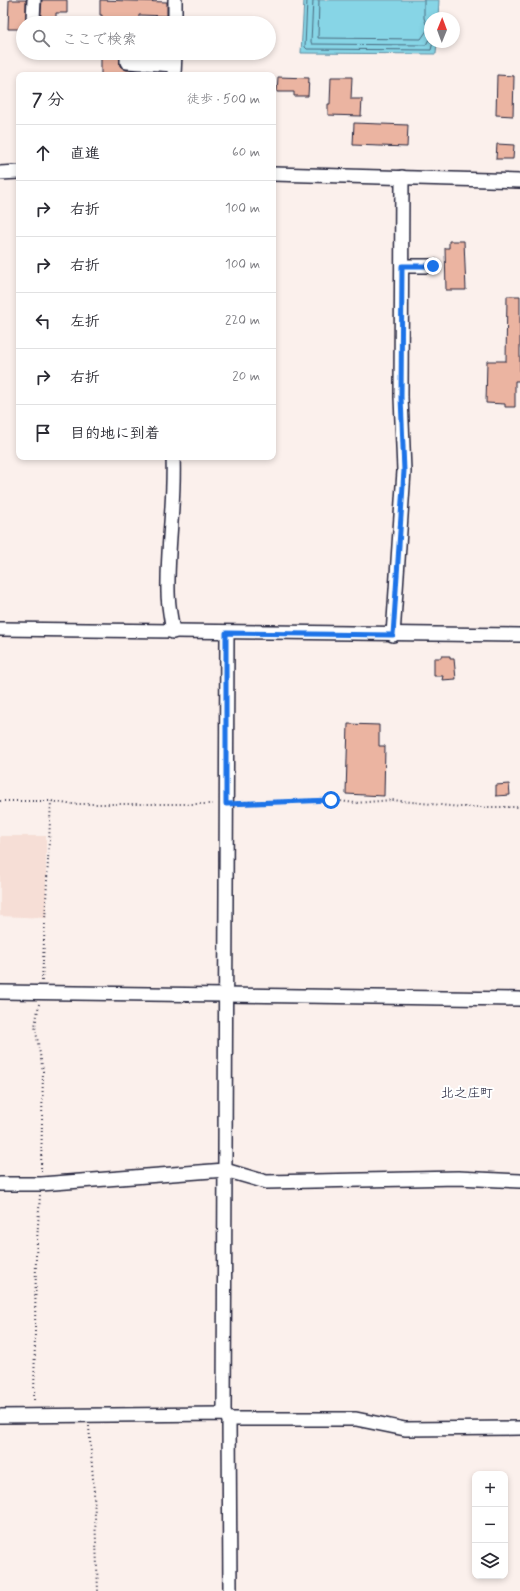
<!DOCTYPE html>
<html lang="ja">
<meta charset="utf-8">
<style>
body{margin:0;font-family:Mynerve,"Klee One",sans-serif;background:#f7f7f7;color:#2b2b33}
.controls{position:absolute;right:12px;bottom:12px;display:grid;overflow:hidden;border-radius:8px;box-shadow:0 2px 6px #0003}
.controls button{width:36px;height:36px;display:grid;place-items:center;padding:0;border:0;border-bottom:1px solid #e1e1e2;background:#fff;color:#2b2b33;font:20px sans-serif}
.compass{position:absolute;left:424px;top:12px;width:36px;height:36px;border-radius:50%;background:#fff;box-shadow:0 2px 6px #0003;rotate:1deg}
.stop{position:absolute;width:12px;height:12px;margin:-9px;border:3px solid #1a73e8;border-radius:50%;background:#fff}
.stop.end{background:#1a73e8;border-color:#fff;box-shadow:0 1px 4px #0008}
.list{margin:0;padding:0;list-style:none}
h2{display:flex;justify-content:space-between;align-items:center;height:52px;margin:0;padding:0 16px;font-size:17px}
h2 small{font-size:13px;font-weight:400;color:#7c7c81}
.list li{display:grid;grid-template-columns:26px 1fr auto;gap:12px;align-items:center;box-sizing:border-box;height:56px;padding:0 16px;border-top:1px solid #e1e1e2}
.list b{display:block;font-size:15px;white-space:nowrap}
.list em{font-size:13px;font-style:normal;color:#7c7c81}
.icon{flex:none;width:22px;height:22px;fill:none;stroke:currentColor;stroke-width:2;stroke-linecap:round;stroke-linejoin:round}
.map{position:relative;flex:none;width:520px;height:1591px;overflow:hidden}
.search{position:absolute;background:#fff;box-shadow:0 2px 6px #0003;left:16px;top:16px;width:260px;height:44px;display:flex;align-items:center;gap:10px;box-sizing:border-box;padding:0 14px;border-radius:22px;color:#7c7c81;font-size:15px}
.panel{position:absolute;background:#fff;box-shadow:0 2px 6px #0003;left:16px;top:72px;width:260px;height:388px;border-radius:8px}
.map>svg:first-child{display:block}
.built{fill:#f6ded6}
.water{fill:#87d5e6;stroke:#5f8da2}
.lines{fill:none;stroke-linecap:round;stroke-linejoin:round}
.shore{stroke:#4a6a7f;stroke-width:1}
.building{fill:#ebb4a1;stroke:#22223b}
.minor-casing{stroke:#22223b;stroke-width:16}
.path{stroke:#22223b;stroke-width:2;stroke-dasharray:1 3;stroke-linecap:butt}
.minor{stroke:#fff;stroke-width:13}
.route{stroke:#1a73e8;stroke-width:5}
.labels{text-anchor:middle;stroke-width:4;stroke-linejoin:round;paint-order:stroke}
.neighbourhood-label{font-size:13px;fill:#22223b;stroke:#fff}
</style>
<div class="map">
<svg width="520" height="1591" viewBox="0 0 520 1591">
<rect width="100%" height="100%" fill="#fbf0ec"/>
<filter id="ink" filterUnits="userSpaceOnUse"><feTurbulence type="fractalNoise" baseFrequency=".025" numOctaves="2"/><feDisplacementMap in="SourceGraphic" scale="8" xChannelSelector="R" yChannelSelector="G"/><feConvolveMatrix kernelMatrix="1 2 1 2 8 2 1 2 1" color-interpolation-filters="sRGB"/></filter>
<g filter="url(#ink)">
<path class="built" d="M 0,836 L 46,836 L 46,918 L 0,916 Z"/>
<path class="water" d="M 304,0 L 439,0 L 438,18 L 430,18 L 430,42 L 437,42 L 436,54 L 301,53 Z"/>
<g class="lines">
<g class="shore">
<path d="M 307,0 L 305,47 L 307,49 L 431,50 L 433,42"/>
<path d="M 313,0 L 311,42 L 312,44 L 426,45 L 430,37"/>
<path d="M 319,0 L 318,38 L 421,39 L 428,29 L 424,18 L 424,0"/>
</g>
</g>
<g class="building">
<path d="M 9,0 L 26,0 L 26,23 L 23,23 L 23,29 L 8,29 Z"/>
<path d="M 42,0 L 67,0 L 67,13 L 56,13 L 56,22 L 40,21 Z"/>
<path d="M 100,0 L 167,2 L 167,16 L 139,15 L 139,23 L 102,23 L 102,15 L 100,15 Z"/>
<path d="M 101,53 L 119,53 L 120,66 L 126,70 L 138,71 L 138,75 L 101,75 Z"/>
<path d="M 497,75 L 514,76 L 513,116 L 496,115 Z"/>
<path d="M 278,77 L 309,78 L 308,96 L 294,96 L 294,92 L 277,92 Z"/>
<path d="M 331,77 L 352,77 L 351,99 L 362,99 L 361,116 L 328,115 L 328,104 L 330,104 Z"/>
<path d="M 354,123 L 408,125 L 407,147 L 353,145 Z"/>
<path d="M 497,144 L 514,145 L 513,159 L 496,159 Z"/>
<path d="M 449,241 L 464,241 L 466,290 L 446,290 L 445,248 L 449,248 Z"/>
<path d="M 507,296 L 520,296 L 520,381 L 515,381 L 515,407 L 505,407 L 505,404 L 486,403 L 487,361 L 506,361 Z"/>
<path d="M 441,656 L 450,656 L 450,659 L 454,659 L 456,679 L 442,680 L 443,676 L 434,676 L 434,658 L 441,658 Z"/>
<path d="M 348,724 L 379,725 L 379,746 L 385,746 L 384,796 L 346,794 Z"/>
<path d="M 509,784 L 510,795 L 496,796 L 496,785 Z"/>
</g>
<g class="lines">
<defs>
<g id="minor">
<path d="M 33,19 L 34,0"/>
<path d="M 175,23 L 175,0"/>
<path d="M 127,53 L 127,62 L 174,65"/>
<path d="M 174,75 L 175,53"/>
<path d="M 0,173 L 19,172"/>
<path d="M 273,174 L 520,181"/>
<path d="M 402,266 L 433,266"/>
<path d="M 0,629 L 520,635"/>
<path d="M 173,632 C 171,619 168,605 168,592 C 167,547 175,502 173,457"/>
<path d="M 393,635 L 404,471 L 401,397 L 402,177"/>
<path d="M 0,992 L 520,999"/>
<path d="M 0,1184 L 41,1184 L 225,1170 L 266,1182 L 458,1178 L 520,1181"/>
<path d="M 224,1414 L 227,633"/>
<path d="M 0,1416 L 224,1414 L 229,1419 L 356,1419 L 405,1429 L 520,1428"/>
<path d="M 229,1419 L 230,1591"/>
</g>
</defs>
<use href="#minor" class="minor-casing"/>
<g class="path">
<path d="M 0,801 L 51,801 L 68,804 L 215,804"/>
<path d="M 237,803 L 331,800 L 355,803 L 392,800 L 460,807 L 520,807"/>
<path d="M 42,981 L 51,801"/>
<path d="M 39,1004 L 35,1026 L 43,1071 L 41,1172"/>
<path d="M 34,1404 L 36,1256 L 40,1195"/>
<path d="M 89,1426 L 94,1492 L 98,1591"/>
</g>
<use href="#minor" class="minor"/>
</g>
</g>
<g class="lines" filter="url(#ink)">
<path class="route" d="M 331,800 L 226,804 L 226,633 L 393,635 L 404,471 L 401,397 L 402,266 L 433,266"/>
</g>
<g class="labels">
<g class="neighbourhood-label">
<text x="467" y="1097">北之庄町</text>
</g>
</g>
</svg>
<div class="controls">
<button>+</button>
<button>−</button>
<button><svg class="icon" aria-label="layers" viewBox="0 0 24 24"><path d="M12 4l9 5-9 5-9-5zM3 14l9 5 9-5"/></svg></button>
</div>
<svg class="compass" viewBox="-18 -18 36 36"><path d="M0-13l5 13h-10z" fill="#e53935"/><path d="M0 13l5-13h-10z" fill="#7c7c81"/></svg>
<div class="stop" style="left:331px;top:800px"></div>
<div class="stop end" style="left:433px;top:266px"></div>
<div class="search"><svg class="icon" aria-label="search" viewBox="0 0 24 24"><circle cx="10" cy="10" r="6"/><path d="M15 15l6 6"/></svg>ここで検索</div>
<section class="panel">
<h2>7 分<small>徒歩 · 500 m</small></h2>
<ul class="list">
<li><svg class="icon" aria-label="ahead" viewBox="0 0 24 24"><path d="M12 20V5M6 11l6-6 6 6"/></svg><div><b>直進</b></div><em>60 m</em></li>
<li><svg class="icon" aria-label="right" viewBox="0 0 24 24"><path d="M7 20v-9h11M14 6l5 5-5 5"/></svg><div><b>右折</b></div><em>100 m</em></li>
<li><svg class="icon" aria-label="right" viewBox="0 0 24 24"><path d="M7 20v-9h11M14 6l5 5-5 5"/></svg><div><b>右折</b></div><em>100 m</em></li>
<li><svg class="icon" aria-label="left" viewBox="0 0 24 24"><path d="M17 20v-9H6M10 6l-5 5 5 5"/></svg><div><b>左折</b></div><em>220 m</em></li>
<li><svg class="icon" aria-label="right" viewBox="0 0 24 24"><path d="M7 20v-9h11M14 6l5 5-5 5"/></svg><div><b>右折</b></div><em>20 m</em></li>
<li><svg class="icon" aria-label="arrive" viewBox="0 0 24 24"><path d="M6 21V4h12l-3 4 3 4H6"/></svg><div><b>目的地に到着</b></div></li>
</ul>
</section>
</div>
